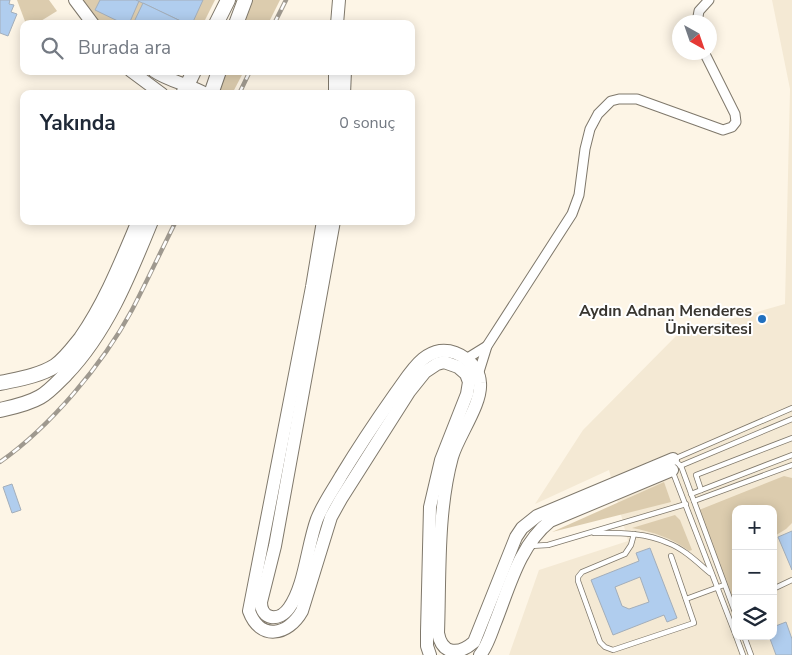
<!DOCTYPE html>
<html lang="tr">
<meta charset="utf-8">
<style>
body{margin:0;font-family:"Nunito Sans",sans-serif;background:#f6f6f7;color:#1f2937}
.controls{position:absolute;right:15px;bottom:15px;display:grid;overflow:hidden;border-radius:10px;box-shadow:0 2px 12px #0003}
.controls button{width:45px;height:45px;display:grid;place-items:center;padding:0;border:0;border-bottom:1px solid #e0e1e3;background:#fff;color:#1f2937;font:25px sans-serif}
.compass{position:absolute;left:672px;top:15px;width:45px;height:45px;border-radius:50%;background:#fff;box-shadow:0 2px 12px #0003;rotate:140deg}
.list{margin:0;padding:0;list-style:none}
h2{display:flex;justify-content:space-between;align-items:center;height:65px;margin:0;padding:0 20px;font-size:21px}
h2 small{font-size:16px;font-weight:400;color:#747a83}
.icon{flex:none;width:28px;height:28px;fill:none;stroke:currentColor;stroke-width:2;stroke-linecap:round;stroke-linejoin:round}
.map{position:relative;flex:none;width:792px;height:655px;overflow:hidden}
.search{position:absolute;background:#fff;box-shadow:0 2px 12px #0003;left:20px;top:20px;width:395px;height:55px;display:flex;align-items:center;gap:12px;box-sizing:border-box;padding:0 18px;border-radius:10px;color:#747a83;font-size:19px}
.panel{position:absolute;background:#fff;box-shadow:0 2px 12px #0003;left:20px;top:90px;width:395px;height:135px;border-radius:10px}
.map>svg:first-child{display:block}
.built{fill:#f4e9d4;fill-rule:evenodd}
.green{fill:#dcccae}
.building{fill:#b0cdee;stroke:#a3aeba;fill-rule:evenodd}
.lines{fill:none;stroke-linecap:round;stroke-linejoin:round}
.lane-casing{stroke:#7f786b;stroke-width:6}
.street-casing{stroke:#7f786b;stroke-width:11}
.secondary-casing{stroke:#7f786b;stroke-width:14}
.primary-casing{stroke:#7f786b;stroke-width:16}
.lane{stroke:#fff;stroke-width:4.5}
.street{stroke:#fff;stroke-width:9}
.secondary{stroke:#fff;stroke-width:12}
.primary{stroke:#fff;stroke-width:14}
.rail-casing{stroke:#9f998f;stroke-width:4.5}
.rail{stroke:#fff;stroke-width:2.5;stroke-dasharray:8;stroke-linecap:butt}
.poi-dot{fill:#2070bf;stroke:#fff;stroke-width:2}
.labels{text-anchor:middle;stroke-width:4;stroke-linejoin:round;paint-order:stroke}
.poi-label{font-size:16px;font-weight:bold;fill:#38352f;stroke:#fff;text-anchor:end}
</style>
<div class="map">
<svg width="792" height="655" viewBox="0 0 792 655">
<rect width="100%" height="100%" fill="#fdf5e6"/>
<path class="built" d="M 772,0 L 792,0 L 792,655 L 509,655 L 539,570 L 628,541 L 609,470 L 535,504 L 583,430 L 678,334 L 785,304 L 790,89 ZM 736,509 L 773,509 L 773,636 L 736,636 Z"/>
<g class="green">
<path d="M 17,0 L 49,0 L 57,11 L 36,24 L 26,24 Z"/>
<path d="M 81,0 L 215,0 L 203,24 L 101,24 Z"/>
<path d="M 252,0 L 280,0 L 268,24 L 243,24 Z"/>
<path d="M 226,71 L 244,71 L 232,94 L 217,94 Z"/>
<path d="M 784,476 L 792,478 L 792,523 L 786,529 L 773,537 L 773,509 L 736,509 L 736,595 L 731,597 L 699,510 Z"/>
<path d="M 664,482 L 671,502 L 552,532 Z"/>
<path d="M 675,515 L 680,520 L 692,550 L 689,551 C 672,538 653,532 632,528 Z"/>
</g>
<g class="building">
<path d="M 0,0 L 10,0 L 9,4 L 14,5 L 11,12 L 17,14 L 8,36 L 0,33 Z"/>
<path d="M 100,0 L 136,0 L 139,1 L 129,24 L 124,24 L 95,10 Z"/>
<path d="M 136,0 L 203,0 L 192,24 L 187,24 Z"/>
<path d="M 143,3 L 187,24 L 133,24 Z"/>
<path d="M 12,484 L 21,510 L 12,513 L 3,487 Z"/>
<path d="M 792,531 L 792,570 L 778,537 Z"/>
<path d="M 650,548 L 677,618 L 667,622 L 664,615 L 613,635 L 591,580 L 639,561 L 636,553 ZM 640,577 L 649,602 L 629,609 L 622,606 L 615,587 Z"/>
<path d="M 786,622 L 792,639 L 792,655 L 776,655 L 769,636 L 773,636 L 773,627 Z"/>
</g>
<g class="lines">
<defs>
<g id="lane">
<path d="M 674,459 L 792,408"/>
<path d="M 674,460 L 681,466 L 736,615"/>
<path d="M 680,466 L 792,419"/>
<path d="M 672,470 L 736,636"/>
<path d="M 701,490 L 696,475 L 792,438"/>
<path d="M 691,494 L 792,455"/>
<path d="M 694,501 L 792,465"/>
<path d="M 594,533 C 619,533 645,532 668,543 C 684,549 697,562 710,573"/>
<path d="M 634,534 L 631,545 L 625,554 L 582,572 L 578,577 L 578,581 L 600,642 L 605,647 L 613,650 L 694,623 L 671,556"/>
<path d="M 530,546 L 548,545 L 686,504"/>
<path d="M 773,589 L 792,580"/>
<path d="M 686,599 L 724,585"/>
<path d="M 736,636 L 743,655"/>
<path d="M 744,636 L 751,655"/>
</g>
<g id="street">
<path d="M 697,22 L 699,11 L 709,0"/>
<path d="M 466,359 L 487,346"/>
<path d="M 478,375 L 487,346 L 572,214 L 579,195 L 585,149 L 590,129 L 598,114 L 611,101 L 619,99 L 637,99 L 723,130 L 732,127 L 736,122 L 735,114 L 704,52"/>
</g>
<g id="secondary">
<path d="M 75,0 L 93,24"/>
<path d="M 337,24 L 339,0"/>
<path d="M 131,71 L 162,94"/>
<path d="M 154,71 C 170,82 189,84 206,94"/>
<path d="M 335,94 L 335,71"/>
<path d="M 344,94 L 345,71"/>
<path d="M 323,221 L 312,287 L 249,611 C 260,641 288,636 302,611 L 331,517 L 341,499 L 409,392 L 425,372 L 437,364 L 444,362 L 458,367 L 466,374 L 469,382 L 467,394 L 441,460 L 430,507 L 427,632 L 427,646 L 430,655"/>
<path d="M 334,221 L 275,546 L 261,602 C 261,620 279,622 289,608 C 305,586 307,546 317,519 C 323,504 333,490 341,476 C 358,448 376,421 395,394 C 404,382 412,368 423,359 C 428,355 434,352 440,351 C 458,349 479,364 480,383 C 482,404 458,436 452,457 C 437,512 440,576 438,633 C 442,655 459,655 474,642 L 516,537 L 522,528 L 537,516 L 673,459"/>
<path d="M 480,655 C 487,647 491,633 495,623 C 509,588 519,546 550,521 L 672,470"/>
</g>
<g id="primary">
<path d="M 216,24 L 228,0"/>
<path d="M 236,24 L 245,0"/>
<path d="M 183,94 L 194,71"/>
<path d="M 211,94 L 219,71"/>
<path d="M 0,383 C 18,379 39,376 55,366 C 65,359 73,348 81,338 C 106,302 122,261 139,221"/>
<path d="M 0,410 C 13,407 28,404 40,397 C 49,392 58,382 66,374 C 107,331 129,275 151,221"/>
</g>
</defs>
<use href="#lane" class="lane-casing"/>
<use href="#street" class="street-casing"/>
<use href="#secondary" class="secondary-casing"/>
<use href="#primary" class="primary-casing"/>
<use href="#lane" class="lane"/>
<use href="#street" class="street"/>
<use href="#secondary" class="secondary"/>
<use href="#primary" class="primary"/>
<defs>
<g id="rail">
<path d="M 274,24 L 286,0"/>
<path d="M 239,94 L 250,71"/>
<path d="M 0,462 C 50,427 103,364 132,310 C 147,281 161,251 176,221"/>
</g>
</defs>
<use href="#rail" class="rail-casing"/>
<use href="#rail" class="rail"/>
</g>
<circle class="poi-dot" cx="762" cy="319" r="5"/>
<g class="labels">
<g class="poi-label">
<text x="752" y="316">Aydın Adnan Menderes<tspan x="752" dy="18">Üniversitesi</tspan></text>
</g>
</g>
</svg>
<div class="controls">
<button>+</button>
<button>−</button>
<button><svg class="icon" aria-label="layers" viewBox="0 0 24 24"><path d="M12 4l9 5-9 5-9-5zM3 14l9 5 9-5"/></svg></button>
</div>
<svg class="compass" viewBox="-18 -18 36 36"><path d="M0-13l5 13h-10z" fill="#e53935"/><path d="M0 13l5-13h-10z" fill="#747a83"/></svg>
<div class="search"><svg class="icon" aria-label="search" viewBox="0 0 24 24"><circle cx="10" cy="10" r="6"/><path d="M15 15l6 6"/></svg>Burada ara</div>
<section class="panel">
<h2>Yakında<small>0 sonuç</small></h2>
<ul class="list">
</ul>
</section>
</div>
